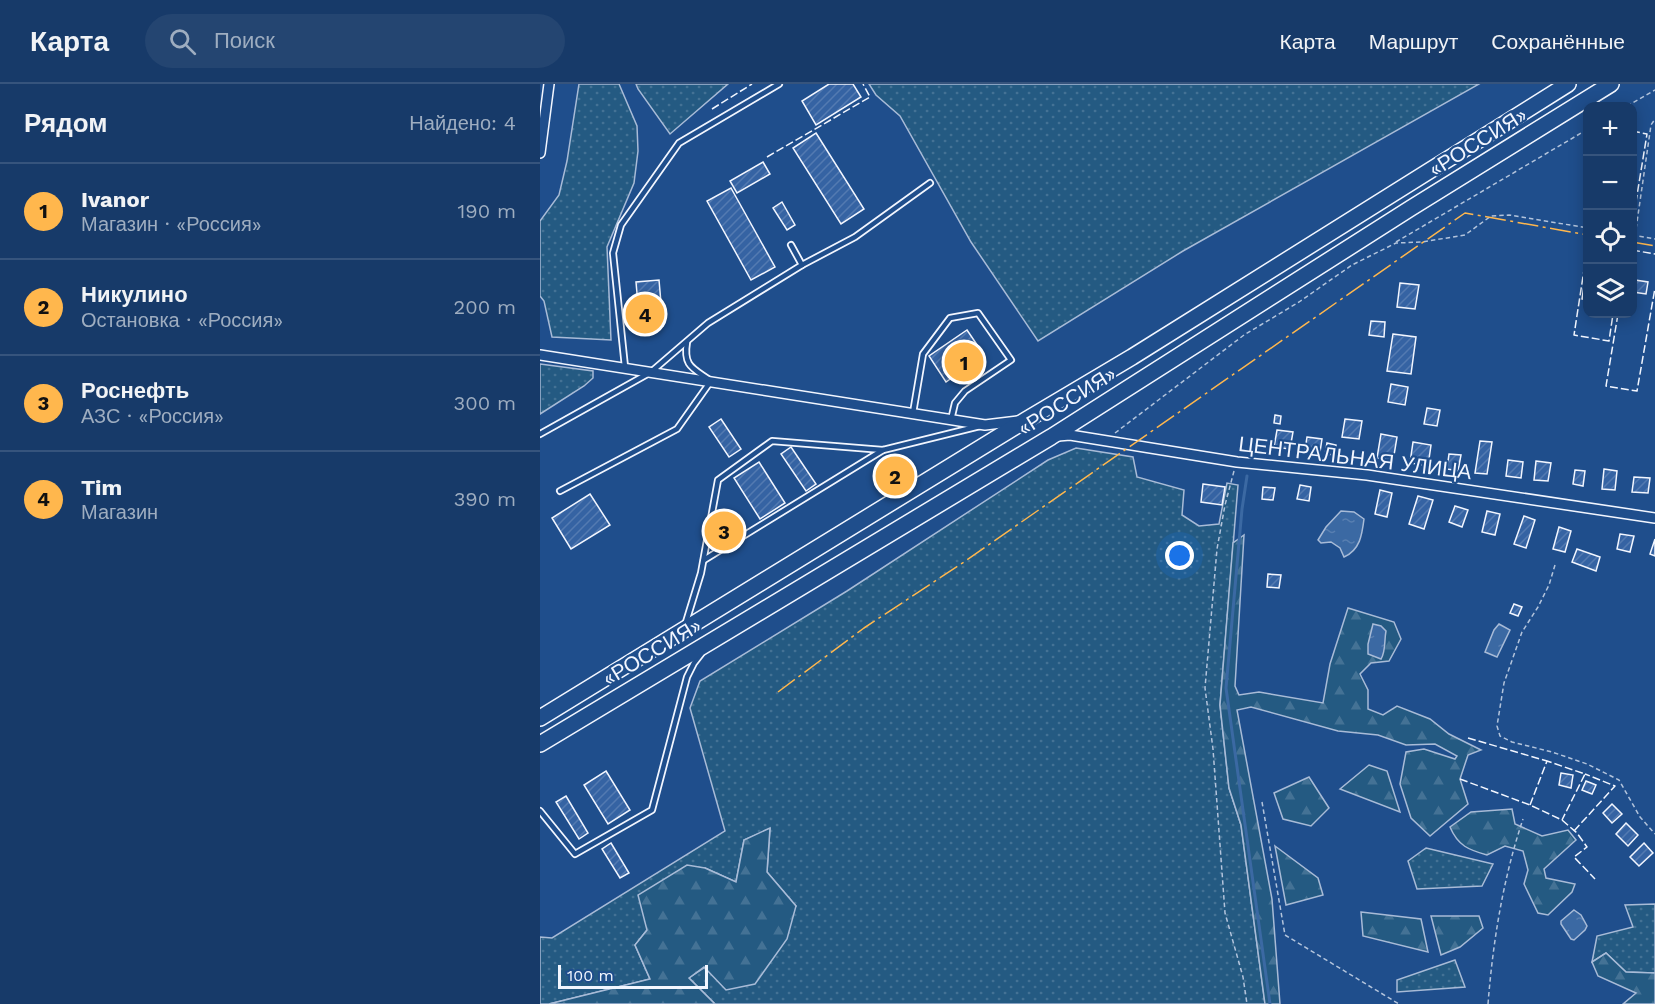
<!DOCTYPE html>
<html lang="ru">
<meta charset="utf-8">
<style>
body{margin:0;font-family:"Work Sans",sans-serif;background:#244571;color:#f1f3f6}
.controls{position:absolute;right:18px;top:18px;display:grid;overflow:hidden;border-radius:12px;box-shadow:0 3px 15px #0003}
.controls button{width:54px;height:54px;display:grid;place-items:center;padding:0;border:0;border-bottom:2px solid #36547d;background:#173a69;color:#f1f3f6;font:30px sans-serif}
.scale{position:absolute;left:18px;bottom:15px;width:150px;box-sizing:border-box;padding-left:6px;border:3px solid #f2f6ff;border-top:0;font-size:16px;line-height:21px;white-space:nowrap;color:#f2f6ff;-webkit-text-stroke:4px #1f4e8c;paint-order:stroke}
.you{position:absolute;left:640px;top:472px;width:21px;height:21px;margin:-15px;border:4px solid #fff;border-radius:50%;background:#1a73e8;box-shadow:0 0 0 9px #1a73e833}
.badge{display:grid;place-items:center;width:39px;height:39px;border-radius:50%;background:#ffb74d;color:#111;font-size:20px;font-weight:700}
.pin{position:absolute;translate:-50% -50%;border:3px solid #fff;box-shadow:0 2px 6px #0006}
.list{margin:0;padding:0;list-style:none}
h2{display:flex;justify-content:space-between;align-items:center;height:78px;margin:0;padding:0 24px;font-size:26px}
h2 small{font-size:20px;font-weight:400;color:#9eadc0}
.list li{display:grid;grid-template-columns:39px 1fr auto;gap:18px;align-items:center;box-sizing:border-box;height:96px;padding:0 24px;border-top:2px solid #36547d}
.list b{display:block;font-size:22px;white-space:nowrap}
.list p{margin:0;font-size:20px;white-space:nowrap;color:#9eadc0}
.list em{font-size:20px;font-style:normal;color:#9eadc0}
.icon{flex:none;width:33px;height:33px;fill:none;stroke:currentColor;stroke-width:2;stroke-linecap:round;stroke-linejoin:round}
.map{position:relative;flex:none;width:1115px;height:920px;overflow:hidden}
header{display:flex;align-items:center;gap:36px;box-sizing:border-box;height:84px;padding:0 30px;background:#173a69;border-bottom:2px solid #36547d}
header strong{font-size:28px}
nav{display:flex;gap:33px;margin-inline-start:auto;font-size:21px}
.search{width:420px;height:54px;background:#244571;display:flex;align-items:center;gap:15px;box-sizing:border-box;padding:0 21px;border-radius:33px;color:#9eadc0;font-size:22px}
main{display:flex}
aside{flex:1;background:#173a69}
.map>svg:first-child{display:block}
.grass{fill:url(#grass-dots);stroke:#a8bbd7;stroke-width:1.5}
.forest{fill:url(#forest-firs);stroke:#a8bbd7;stroke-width:1.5}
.water{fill:url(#water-ripples);stroke:#a8bbd7;stroke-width:1.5}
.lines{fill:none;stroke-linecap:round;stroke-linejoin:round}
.stream{stroke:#3b69a3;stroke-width:3}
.building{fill:url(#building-hatch);stroke:#f2f6ff;stroke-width:1.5}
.service-casing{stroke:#f2f6ff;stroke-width:8}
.minor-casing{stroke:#f2f6ff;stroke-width:12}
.trunk-casing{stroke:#f2f6ff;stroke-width:18}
.path{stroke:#b3c4dc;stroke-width:1.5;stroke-dasharray:4.5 3;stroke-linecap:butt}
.service{stroke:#1f4e8c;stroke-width:4.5}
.minor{stroke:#1f4e8c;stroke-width:9}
.trunk{stroke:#1f4e8c;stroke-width:15}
.fence{stroke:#f2f6ff;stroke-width:1.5;stroke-dasharray:8 3;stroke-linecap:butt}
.power{stroke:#ffb74d;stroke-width:1.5;stroke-dasharray:21 4.5 3 4.5;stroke-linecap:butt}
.labels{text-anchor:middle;stroke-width:4.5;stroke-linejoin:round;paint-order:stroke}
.street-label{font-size:21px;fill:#f2f6ff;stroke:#1f4e8c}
</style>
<header>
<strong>Карта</strong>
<div class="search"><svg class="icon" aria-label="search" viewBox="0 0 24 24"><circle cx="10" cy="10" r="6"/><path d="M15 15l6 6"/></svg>Поиск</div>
<nav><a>Карта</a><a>Маршрут</a><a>Сохранённые</a></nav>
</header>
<main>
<aside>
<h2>Рядом<small>Найдено: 4</small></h2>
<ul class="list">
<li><span class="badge">1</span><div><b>Ivanor</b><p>Магазин · «Россия»</p></div><em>190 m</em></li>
<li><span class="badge">2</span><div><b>Никулино</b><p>Остановка · «Россия»</p></div><em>200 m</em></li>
<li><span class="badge">3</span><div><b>Роснефть</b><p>АЗС · «Россия»</p></div><em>300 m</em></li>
<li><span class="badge">4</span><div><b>Tim</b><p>Магазин</p></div><em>390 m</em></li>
</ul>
</aside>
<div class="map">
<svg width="1115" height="920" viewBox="0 0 1115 920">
<defs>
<pattern id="grass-dots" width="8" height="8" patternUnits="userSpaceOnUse" patternTransform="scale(1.5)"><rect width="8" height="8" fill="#245a82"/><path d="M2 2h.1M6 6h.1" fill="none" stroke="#447295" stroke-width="1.8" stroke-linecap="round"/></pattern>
<pattern id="forest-firs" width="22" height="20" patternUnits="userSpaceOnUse" patternTransform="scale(1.5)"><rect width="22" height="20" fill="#245a82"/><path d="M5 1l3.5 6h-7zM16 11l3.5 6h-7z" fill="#447295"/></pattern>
<pattern id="water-ripples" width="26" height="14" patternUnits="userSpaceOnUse" patternTransform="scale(1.5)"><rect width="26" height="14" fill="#3b69a3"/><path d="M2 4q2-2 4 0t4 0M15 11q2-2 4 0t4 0" fill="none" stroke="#587fb1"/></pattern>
<pattern id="building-hatch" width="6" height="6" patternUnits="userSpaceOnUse" patternTransform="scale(1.5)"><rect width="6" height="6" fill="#3563a3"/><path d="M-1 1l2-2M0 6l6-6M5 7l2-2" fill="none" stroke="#537ab1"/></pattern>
</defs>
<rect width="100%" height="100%" fill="#1f4e8c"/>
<g class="grass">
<path d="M 39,0 L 79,0 L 97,42 L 98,67 L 94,99 L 67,163 L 71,256 L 12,253 L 4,217 L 0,212 L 0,137 L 19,111 L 27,77 Z"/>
<path d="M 96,0 L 188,0 L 130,50 L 98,5 Z"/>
<path d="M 329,0 L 939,0 L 643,167 L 498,257 L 431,158 L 360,32 L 336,11 Z"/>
<path d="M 0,280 L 53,287 L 53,294 L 44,302 L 0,330 Z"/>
<path d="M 536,364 L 593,373 L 597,393 L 644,406 L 642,431 L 659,442 L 679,440 L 687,399 L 698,401 L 680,621 L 689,704 L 701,741 L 725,920 L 175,920 L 149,894 L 256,822 L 227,788 L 230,745 L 204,756 L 196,798 L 165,784 L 107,846 L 95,861 L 110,895 L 9,920 L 0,920 L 0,853 L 12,854 L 185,747 L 150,624 L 160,597 L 307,507 L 508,376 Z"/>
<path d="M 886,764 L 953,780 L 942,802 L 877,805 L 868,777 Z"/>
<path d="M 1115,820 L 1115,889 L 1086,888 L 1066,869 L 1052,878 L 1057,852 L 1093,843 L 1085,821 Z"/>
<path d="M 915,876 L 925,903 L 857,908 L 857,896 Z"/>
</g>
<g class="forest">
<path d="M 704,451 L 695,602 L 699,611 L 719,608 L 783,619 L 790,580 L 808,524 L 854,538 L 861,555 L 849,577 L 831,579 L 820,590 L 828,606 L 828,625 L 843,631 L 857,622 L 890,635 L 909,650 L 941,666 L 928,671 L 920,695 L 928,720 L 890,752 L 871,734 L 860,700 L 866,668 L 884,665 L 915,675 L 917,672 L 895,660 L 866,661 L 838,651 L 798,647 L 711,623 L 697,626 L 732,815 L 740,920 L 725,920 L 701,741 L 689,704 L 680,621 L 693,459 Z"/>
<path d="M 829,681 L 847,687 L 860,728 L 800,705 Z"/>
<path d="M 769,693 L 789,724 L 771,742 L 743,735 L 734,709 Z"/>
<path d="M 972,725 L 975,740 L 1002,752 L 1028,746 L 1036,756 L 1004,785 L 1006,794 L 1035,800 L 1032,808 L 1008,831 L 998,829 L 984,800 L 988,786 L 983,767 L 965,762 L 947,771 C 929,766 918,762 910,743 L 931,728 Z"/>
<path d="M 230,744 L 227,788 L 256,822 L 247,855 L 215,900 L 186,906 L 164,883 L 149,894 L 175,920 L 9,920 L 110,895 L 95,861 L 107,846 L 98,811 L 147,781 L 165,784 L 196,798 L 204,756 Z"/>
<path d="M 735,762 L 778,794 L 783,811 L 746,821 Z"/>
<path d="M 821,828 L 881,835 L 888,868 L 823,852 Z"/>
<path d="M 891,832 L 939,832 L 943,844 L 920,863 L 901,871 Z"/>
<path d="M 1066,869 L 1086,888 L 1115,889 L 1115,920 L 1083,920 L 1096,909 L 1058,892 L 1052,878 Z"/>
</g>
<g class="water">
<path d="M 801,427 L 814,428 L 824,435 C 822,451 820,466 804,473 L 800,464 L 791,458 L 781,459 L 778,456 L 786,443 Z"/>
<path d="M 833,540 L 841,542 L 846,547 C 844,557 846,567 841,575 L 828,570 L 828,560 Z"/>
<path d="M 959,540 L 970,546 L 957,573 L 945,568 L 954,546 Z"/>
<path d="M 1034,826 L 1041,831 L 1047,842 L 1045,846 L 1034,856 L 1031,855 L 1021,840 L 1021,837 Z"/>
</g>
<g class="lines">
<path class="stream" d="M 707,392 L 702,425 L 686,604 L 730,920"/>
</g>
<g class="building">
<path d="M 289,0 L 313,0 L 321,13 L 276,41 L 262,17 Z"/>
<path d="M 276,49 L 324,125 L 301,140 L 253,64 Z"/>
<path d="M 223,78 L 230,90 L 197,109 L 190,97 Z"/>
<path d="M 191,104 L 235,183 L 211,196 L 167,117 Z"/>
<path d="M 242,118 L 255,141 L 247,146 L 233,124 Z"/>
<path d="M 119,196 L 123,242 L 100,244 L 96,198 Z"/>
<path d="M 1095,196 L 1108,198 L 1106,210 L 1093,208 Z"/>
<path d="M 860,199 L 879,201 L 875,225 L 857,223 Z"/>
<path d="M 1044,202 L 1048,203 L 1048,216 L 1042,215 Z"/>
<path d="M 831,237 L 845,238 L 844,253 L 829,251 Z"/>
<path d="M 427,246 L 444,271 L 406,298 L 389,272 Z"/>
<path d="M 853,250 L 876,253 L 871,290 L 847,287 Z"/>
<path d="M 851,300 L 868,303 L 865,321 L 848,318 Z"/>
<path d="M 887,324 L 900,326 L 897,342 L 884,340 Z"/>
<path d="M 735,331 L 741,332 L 740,340 L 734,339 Z"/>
<path d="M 181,335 L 201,365 L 189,373 L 169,343 Z"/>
<path d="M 805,335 L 822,337 L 819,355 L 802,353 Z"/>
<path d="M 737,346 L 753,348 L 750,365 L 734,363 Z"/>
<path d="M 841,350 L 857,353 L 853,377 L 837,374 Z"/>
<path d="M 767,353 L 782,355 L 780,368 L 765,366 Z"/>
<path d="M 940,357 L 952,358 L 947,390 L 935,389 Z"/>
<path d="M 873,358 L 891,361 L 888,382 L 870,379 Z"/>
<path d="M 787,359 L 796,361 L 795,371 L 785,370 Z"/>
<path d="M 251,363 L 276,400 L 266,407 L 241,370 Z"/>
<path d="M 909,370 L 921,371 L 918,387 L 907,385 Z"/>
<path d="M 968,376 L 983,378 L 981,394 L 966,392 Z"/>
<path d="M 996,377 L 1011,379 L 1008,397 L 994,396 Z"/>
<path d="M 219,378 L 245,419 L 220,435 L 194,394 Z"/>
<path d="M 1064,385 L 1077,387 L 1075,406 L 1062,405 Z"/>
<path d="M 1035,386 L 1045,387 L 1043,402 L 1033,400 Z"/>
<path d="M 1094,393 L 1110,394 L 1108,409 L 1092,408 Z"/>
<path d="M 663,400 L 685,403 L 682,421 L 661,418 Z"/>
<path d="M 760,401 L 771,403 L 769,417 L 757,415 Z"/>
<path d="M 723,403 L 735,404 L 733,416 L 722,415 Z"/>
<path d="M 840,406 L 852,409 L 847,433 L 835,430 Z"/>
<path d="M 50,410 L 70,441 L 31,465 L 12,434 Z"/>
<path d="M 878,412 L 893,416 L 884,445 L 869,440 Z"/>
<path d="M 915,422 L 928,426 L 922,443 L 909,438 Z"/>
<path d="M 947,427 L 960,430 L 955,451 L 942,448 Z"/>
<path d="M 984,432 L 995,436 L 986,464 L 974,460 Z"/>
<path d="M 1019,443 L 1031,447 L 1025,468 L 1013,465 Z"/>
<path d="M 1080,450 L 1094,452 L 1090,468 L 1077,465 Z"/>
<path d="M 1115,455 L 1115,472 L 1110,470 Z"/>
<path d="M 1037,465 L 1060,473 L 1056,487 L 1032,478 Z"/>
<path d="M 728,490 L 741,491 L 739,504 L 727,503 Z"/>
<path d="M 974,520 L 982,523 L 978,532 L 970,529 Z"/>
<path d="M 66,687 L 90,726 L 68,740 L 44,701 Z"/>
<path d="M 1021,689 L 1033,691 L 1031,704 L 1019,701 Z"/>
<path d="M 1046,697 L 1056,701 L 1052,710 L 1042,706 Z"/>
<path d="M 26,712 L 48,749 L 39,755 L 16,718 Z"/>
<path d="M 1072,720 L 1082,730 L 1072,739 L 1063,729 Z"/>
<path d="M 1086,739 L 1098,751 L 1088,762 L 1076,750 Z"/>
<path d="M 71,759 L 89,789 L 80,794 L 62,765 Z"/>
<path d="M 1104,759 L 1113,769 L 1099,782 L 1090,773 Z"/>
</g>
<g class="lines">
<defs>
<g id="service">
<path d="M 262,181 L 315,153 L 390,99"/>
<path d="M 85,283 L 73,169 L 81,141 L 139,59 L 239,0"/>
<path d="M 373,329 L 383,270 L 410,234 L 438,229 L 471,276 L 425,307 L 415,319 L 411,336"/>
<path d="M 0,350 L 111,288 L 168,239 L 262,181 L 251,161"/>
<path d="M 20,407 L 137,345 L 171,297 C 153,284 143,283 147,258"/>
<path d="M 164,476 L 343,366"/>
<path d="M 146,538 L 161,489 L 178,396 L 232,357 L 343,366 L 440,342"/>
<path d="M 0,727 L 35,770 L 112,726 L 147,593 L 154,579 L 161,570"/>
</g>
<g id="minor">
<path d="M 0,69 L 9,0"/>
<path d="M 0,271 L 445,341 L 478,337"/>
<path d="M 518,352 L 530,351 L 697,378 L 827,391 L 1115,434"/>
</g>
<g id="trunk">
<path d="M 0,634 L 486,336 L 592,273 L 1028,0"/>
<path d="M 0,660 L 511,353 L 871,124 L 1071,0"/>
</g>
</defs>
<use href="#service" class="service-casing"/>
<use href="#minor" class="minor-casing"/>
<use href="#trunk" class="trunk-casing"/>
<g class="path">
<path d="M 1087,22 L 1115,6"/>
<path d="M 1092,151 L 1115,155"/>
<path d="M 1095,152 L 1111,41 L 1115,35"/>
<path d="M 856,158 L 1048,45"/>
<path d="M 575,349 L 704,251 L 759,218 L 812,181 L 856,159 L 882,158 L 925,151 L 951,132 L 969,131 L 1048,144"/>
<path d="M 694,387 L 685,421 L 677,465 L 665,604 L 673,665 L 685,829 L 703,893 L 707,920"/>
<path d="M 1015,481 L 1009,501 L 998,523 L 982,548 L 964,599 L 957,642 L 960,652 L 972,658 L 1012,668 L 1047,680 L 1079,696 L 1100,733 L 1115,750"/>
<path d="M 722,718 L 745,851 L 859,920"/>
<path d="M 948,920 C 953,857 963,795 983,735"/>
</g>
<use href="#service" class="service"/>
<use href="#minor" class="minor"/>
<use href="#trunk" class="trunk"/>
<g class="fence">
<path d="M 172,25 L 212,0"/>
<path d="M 1092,47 L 1107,50 L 1092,142"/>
<path d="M 227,73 L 330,13 L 323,0"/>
<path d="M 1048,160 L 1034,251 L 1069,257 L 1073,230"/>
<path d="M 1092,166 L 1115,170"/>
<path d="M 1078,230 L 1066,302 L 1097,307 L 1115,204"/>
<path d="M 928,654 L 1007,677"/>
<path d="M 920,695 L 990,721 L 1022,736 L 1037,749 L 1047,763 L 1034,773 L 1055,795"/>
<path d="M 990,721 L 1007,677 L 1045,690 L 1022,736"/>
<path d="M 1034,747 L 1075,702 L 1045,690"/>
</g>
<g class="power">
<path d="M 1092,158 L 1115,162"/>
<path d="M 238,608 L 324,544 L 424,478 L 925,129 L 1048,151"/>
</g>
</g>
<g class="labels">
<g class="street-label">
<text transform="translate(938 58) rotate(-32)" y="7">«РОССИЯ»</text>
<text transform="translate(527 317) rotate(-32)" y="7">«РОССИЯ»</text>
<text transform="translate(815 374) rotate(7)" y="7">ЦЕНТРАЛЬНАЯ УЛИЦА</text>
<text transform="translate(112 568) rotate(-31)" y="7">«РОССИЯ»</text>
</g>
</g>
</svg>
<div class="controls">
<button>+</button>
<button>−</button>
<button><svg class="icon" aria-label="locate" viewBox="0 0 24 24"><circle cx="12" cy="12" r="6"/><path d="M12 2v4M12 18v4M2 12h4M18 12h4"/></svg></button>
<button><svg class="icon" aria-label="layers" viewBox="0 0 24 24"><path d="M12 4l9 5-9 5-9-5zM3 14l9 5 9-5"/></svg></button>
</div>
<div class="scale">100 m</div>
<div class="you"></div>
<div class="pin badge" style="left:424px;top:278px">1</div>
<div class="pin badge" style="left:355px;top:392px">2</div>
<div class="pin badge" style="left:184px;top:447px">3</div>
<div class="pin badge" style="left:105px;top:230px">4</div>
</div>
</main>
